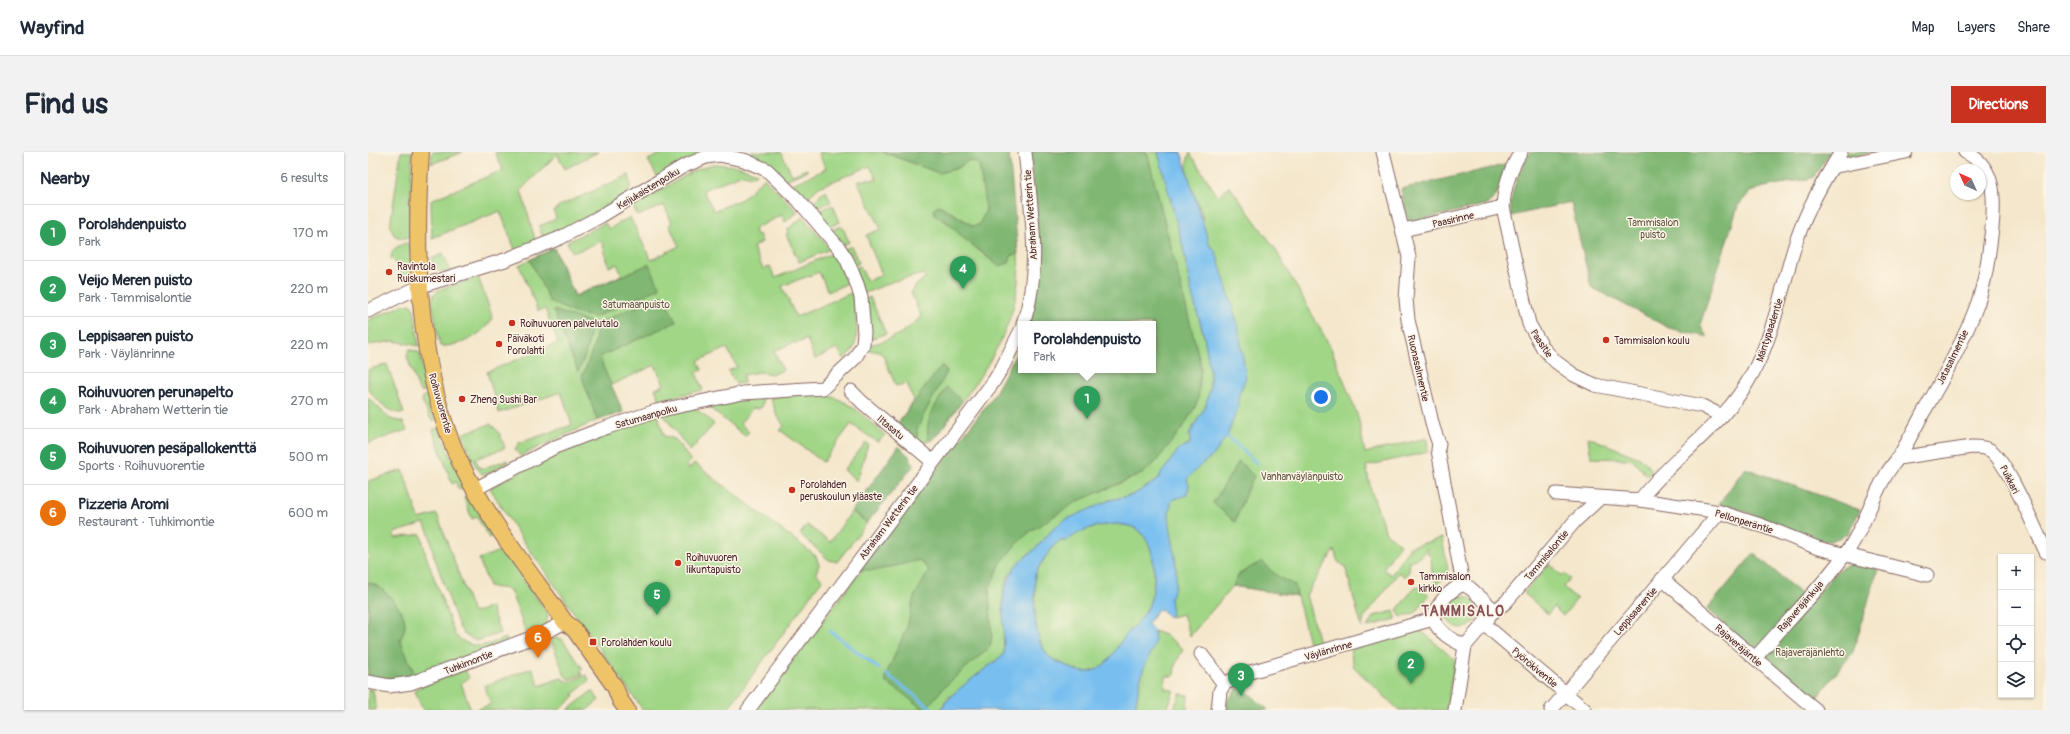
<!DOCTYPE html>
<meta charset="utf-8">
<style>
body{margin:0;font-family:Pangolin,sans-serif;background:#f2f2f3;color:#1f2937}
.controls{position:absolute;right:12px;bottom:12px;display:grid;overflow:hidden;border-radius:0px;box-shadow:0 1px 3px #0004}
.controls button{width:36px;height:36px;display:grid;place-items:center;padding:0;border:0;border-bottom:1px solid #e0e1e3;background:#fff;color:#1f2937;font:20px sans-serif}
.compass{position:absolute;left:1582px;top:12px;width:36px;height:36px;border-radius:50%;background:#fff;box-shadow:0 1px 3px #0004;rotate:315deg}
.you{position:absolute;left:953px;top:245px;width:14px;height:14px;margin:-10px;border:3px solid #fff;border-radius:50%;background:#1a73e8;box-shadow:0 0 0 6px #1a73e833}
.badge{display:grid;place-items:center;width:26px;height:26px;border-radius:50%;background:#c8321e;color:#fff;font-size:13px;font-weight:700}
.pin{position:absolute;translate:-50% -33px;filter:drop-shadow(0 1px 2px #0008)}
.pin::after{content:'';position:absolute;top:21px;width:14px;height:12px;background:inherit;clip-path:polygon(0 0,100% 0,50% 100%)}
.popup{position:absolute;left:650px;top:169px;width:138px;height:52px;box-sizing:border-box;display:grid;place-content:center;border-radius:0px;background:#fff;filter:drop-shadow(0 1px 3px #0005);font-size:13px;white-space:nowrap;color:#747a83}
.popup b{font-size:15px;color:#1f2937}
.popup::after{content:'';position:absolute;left:50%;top:100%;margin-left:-8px;border:8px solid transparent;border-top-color:#fff}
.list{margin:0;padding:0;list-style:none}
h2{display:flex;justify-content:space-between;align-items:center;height:52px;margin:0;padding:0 16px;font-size:17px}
h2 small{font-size:13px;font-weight:400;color:#747a83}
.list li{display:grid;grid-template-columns:26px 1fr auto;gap:12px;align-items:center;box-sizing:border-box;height:56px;padding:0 16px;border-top:1px solid #e0e1e3}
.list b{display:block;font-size:15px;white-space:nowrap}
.list p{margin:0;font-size:13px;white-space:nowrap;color:#747a83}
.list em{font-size:13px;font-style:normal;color:#747a83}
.icon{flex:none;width:22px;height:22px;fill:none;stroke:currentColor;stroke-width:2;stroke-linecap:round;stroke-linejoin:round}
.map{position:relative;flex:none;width:1678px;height:558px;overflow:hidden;border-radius:0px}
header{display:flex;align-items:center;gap:24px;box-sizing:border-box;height:56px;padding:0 20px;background:#fff;border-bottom:1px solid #e0e1e3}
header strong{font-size:19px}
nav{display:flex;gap:22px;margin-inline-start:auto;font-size:14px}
.intro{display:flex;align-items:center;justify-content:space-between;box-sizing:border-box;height:96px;padding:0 24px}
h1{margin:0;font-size:28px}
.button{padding:10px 18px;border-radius:0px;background:#c8321e;color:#fff;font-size:14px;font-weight:700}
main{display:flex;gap:24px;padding:0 24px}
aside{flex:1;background:#fff;border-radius:0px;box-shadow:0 1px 3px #0004}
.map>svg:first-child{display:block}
.green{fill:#a0d686;stroke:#757a58}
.forest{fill:#80b773;stroke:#656b4f}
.water{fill:#78bff0;stroke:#616f8e;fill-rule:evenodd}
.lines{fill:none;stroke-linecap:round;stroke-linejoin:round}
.stream{stroke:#78bff0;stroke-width:3}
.minor-casing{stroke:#866563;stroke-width:15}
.major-casing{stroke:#866563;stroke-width:18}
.minor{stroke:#fff;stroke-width:13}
.major{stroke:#efc469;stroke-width:16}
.poi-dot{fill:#c8321e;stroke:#fcf5e5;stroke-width:1.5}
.labels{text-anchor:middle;stroke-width:3;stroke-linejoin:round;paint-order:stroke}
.street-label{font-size:10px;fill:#4a1f2b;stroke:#fcf5e5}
.park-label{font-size:10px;fill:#645646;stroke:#fcf5e5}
.poi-label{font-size:10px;fill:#4a1f2b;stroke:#fcf5e5;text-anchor:start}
.district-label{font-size:14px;font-weight:bold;letter-spacing:1px;fill:#865057;stroke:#fcf5e5}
</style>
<header>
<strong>Wayfind</strong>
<nav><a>Map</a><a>Layers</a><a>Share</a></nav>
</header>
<div class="intro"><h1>Find us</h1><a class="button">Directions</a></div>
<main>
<aside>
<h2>Nearby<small>6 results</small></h2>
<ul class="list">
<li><span class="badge" style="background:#2e9e5b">1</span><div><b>Porolahdenpuisto</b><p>Park</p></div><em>170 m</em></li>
<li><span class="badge" style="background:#2e9e5b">2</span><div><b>Veijo Meren puisto</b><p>Park · Tammisalontie</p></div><em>220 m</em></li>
<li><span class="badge" style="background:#2e9e5b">3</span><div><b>Leppisaaren puisto</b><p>Park · Väylänrinne</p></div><em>220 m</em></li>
<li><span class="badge" style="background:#2e9e5b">4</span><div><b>Roihuvuoren perunapelto</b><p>Park · Abraham Wetterin tie</p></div><em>270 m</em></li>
<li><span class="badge" style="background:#2e9e5b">5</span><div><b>Roihuvuoren pesäpallokenttä</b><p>Sports · Roihuvuorentie</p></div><em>500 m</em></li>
<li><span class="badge" style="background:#e8710a">6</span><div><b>Pizzeria Aromi</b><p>Restaurant · Tuhkimontie</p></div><em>600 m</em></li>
</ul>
</aside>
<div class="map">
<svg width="1678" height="558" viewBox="0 0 1678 558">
<rect width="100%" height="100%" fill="#fcf5e5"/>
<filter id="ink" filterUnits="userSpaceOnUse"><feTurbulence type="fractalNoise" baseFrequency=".025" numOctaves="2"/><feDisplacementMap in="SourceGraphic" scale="8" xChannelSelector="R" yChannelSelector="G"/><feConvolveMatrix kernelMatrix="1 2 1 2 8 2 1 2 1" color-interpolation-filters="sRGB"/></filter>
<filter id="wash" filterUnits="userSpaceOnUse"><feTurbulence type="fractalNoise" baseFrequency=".012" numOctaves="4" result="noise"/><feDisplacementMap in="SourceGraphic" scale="16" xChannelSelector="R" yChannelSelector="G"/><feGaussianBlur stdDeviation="0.9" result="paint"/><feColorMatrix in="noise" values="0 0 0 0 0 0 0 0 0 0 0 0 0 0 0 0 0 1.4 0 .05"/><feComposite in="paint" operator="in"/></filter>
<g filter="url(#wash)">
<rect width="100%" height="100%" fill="#f4e7cc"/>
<g class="green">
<path d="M 33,0 L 44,0 L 42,61 L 43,86 L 32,86 L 26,83 L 22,74 Z"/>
<path d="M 64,0 L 95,0 L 63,12 Z"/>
<path d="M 127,0 L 230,0 L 197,17 L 189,2 L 153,38 L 168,91 L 148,100 L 132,59 L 64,86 L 63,48 L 135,18 Z"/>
<path d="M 297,0 L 302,1 L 362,0 L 290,26 L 280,8 Z"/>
<path d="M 383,0 L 413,0 L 424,23 L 439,17 L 439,19 L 415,29 L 381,5 Z"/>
<path d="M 450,0 L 515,0 L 571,21 L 590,16 L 601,8 L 611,12 L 618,58 L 611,73 L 605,74 L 582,59 L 567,63 C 591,76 608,99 631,114 L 643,103 L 650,102 C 657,175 606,234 565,288 L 550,291 L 527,275 L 546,249 L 539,231 L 528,234 L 515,203 L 511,200 L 496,197 L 497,194 C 520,189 537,182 553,164 L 543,141 L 549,132 L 558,126 L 556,122 L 526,129 L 495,142 L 486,117 L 492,114 L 499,129 L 514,123 L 498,83 L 513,77 L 490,30 L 495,28 L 509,28 L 502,14 L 451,35 L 436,49 L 420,34 L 458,17 Z"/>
<path d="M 662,0 L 790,0 L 815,95 L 823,139 L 836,184 L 842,218 L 842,235 L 838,253 L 822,281 L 822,291 L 811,297 L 788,329 L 765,343 L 742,348 L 687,375 L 666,398 L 657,405 L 640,425 L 636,438 L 635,452 L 636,502 L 579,547 L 572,558 L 387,558 L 625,245 L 653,193 L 653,218 L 785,218 L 785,172 L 662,172 L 672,120 L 672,100 Z"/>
<path d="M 1479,0 L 1508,0 L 1476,6 Z"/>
<path d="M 822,1 L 850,45 L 861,34 L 906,95 L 963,196 L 990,265 L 997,301 L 1059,286 L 1060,300 L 998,314 L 1003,338 L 1018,381 L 1032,392 L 1015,417 L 1023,423 L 1042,395 L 1074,386 L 1080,418 L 1069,433 L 1066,431 L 1069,425 L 1064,422 L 1063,405 L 1060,402 L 1059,396 L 1052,405 L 1042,409 L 1041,419 L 1037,425 L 1031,420 L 996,466 L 994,476 L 977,414 L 970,410 L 966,398 L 938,443 L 951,490 L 942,494 L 929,444 L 865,434 L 822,484 L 815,462 L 803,465 L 796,357 L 850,280 L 834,62 C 827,44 813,19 822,1 Z"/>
<path d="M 345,12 L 369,14 L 389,21 L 385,24 L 374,22 L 335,38 L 346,59 L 374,47 L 396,26 L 430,60 L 417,70 L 414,63 L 386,77 L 388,83 L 391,82 L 394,90 L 385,95 L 395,117 L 402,114 L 407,126 L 465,101 L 480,131 L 460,140 L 451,120 L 414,134 L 428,165 L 483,141 C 487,155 492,181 486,195 C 484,200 479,203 476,207 L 469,196 L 447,207 L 439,187 L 428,192 L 427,190 L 406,199 L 415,218 L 406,222 L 391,220 L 375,223 L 376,231 L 368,232 L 360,219 L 369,215 L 359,196 L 330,209 L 334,218 L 328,221 L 335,238 L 292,248 L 287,237 L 296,233 L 287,213 L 243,233 L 255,260 L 225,270 L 152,304 L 147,297 L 151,291 L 204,273 L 193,240 L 131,261 L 119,220 L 190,191 L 177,157 L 170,159 L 151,113 L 186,96 L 207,144 L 254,123 L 249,112 L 241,115 L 234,89 L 205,101 L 199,90 L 237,71 L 241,77 L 262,65 L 283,108 L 311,94 L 301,73 L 304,71 L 296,53 L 270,64 L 265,55 L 325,19 Z"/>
<path d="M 261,23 L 263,34 L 258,45 L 176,88 L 171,74 L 188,67 L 186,59 L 190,57 L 189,55 Z"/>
<path d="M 458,39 L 463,50 L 444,58 L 442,57 L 451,44 Z"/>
<path d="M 465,53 L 472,70 L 460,76 L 446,61 Z"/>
<path d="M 435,65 L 462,97 L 431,110 L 418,82 L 420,81 L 419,78 Z"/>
<path d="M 474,74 L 481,90 L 473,94 L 462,79 Z"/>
<path d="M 38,91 L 43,92 L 44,120 L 35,127 L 26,108 L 23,107 C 23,97 29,94 38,91 Z"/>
<path d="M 483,94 L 491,111 L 485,114 L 475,98 Z"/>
<path d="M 75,101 L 83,120 L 73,120 L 65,114 L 64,107 Z"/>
<path d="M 110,125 L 125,166 C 114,183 93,195 72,194 L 64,149 L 66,142 L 70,138 Z"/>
<path d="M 502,145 L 518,182 L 499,188 L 496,148 Z"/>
<path d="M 42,152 L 46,157 L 51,194 L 26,189 L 0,193 L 0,168 L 36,153 Z"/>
<path d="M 41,197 L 52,201 L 59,238 L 53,240 L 51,238 L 39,205 Z"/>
<path d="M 19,212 L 36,261 C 22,263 9,248 0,237 L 0,218 Z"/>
<path d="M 447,242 C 478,243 495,264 517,283 L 510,290 L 508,289 L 483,272 L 455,310 L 412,278 L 416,274 L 409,263 L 402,245 Z"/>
<path d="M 60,243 L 68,267 L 66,269 L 62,266 L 54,249 L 55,244 Z"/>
<path d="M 0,245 L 22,267 L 35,270 L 39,278 L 0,291 Z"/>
<path d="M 395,245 L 394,255 L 390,257 L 385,256 L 372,271 L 381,280 L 377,284 L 338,253 Z"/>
<path d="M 326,255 L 346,272 L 322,299 L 295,262 Z"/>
<path d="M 290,263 L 296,284 L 307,287 L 323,309 L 318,315 L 321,317 L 326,311 L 448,404 L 451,413 L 448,421 L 454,428 L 359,558 L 275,558 L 149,380 L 122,336 L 197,296 Z"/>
<path d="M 122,272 C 131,278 134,286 137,296 L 107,307 L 112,316 L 116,316 L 139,308 L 140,310 L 121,321 L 114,322 L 107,313 L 94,282 Z"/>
<path d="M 70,275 L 96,335 L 93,338 L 90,337 L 88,330 L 84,332 L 65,278 Z"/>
<path d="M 1220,285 L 1274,307 L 1284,319 L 1279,324 L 1267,310 L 1262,307 L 1223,306 Z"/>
<path d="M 498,290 L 500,292 L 489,329 L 476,318 Z"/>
<path d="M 35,318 L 51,367 L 69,362 L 105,461 L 123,455 L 132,481 L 109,489 L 98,484 L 91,475 L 66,404 L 62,384 L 56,371 L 26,381 L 27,386 L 53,382 L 58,404 L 87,483 C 105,499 117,494 138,486 L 139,490 L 42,527 L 0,525 L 0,329 Z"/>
<path d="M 101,344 L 125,383 L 121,386 L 109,365 L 104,367 L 96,346 Z"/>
<path d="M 484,359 L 499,371 L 469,410 L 461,408 L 432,382 L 439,373 L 462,390 Z"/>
<path d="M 750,372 C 754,373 760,373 765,375 C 790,385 790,434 780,455 C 773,469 761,478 752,491 C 743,504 738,517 720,520 C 711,521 703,516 695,512 C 691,510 687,509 684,507 C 666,493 666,459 667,438 C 667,433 666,428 667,423 C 669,416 685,393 691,389 L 698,389 C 717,376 727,373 750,372 Z"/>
<path d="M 134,398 L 180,462 L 178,474 L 161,481 L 158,480 L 142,438 C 135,435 128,437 121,434 L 111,407 Z"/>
<path d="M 1181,412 L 1193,423 L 1197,422 L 1202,427 L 1195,435 L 1209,447 L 1195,464 L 1186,455 L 1180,462 L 1156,441 Z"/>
<path d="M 1053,435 L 1061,443 L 1047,461 L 1033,465 L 1029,458 L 1046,436 Z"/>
<circle cx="1094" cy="460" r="16"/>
<path d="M 1026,459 L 1028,467 L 999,475 L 1006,464 Z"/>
<path d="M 1052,478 L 1087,508 L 1078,558 L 1031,558 L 986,515 L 982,498 Z"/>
<path d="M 786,479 L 799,484 L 815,497 L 807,513 L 806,524 L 798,524 L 797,537 L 806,538 L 799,558 L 767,558 C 769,544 771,531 775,518 C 781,501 787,499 786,479 Z"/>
<path d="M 186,486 L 194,487 L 215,517 L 212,519 L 214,523 L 200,527 L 197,524 L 183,488 Z"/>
<path d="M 164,516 L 171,534 L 193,526 L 201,530 L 219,523 L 221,529 L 205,542 L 206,545 L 191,558 L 108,558 L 123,552 L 116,534 Z"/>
<path d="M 97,518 L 101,526 L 93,531 L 103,558 L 55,558 L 47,539 L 49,536 Z"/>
<path d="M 0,537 L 5,538 L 8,558 L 0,558 Z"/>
<path d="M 224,539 L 231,548 L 219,558 L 200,558 Z"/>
<path d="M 812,542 L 820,543 L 819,558 L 805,558 Z"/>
</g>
<g class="forest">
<path d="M 515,0 L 641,0 L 650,102 L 643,103 L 641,111 L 631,114 L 594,85 L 581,71 L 567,63 L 566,56 L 571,53 L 605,74 L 611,73 L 618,58 L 611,12 L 601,8 L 590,16 L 571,21 Z"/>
<path d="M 662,0 L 779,0 L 832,210 L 833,216 L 830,248 L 826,257 L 815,275 L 787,311 L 774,322 L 710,349 L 664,378 L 648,392 L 633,411 L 621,437 L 624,484 L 622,495 L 576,535 L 557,558 C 543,550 534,538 518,531 L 517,525 L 539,475 L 546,445 L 561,419 L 552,408 L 510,418 L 491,418 L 625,245 L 653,193 L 653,218 L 785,218 L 785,172 L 662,172 L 672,120 L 672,100 Z"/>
<path d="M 1163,0 L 1227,0 L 1237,2 L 1239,0 L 1462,0 L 1445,26 L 1396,35 L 1382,40 L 1370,54 L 1332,173 L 1339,185 L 1301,176 L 1223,135 L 1203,50 L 1143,64 C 1141,41 1151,19 1163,0 Z"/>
<path d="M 1140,12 L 1128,44 L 1120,52 L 1043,70 L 1040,67 L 1033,37 Z"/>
<path d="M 186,96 L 207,144 L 281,112 L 292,136 L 227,165 L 206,161 L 182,150 L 162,108 Z"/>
<path d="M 295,143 L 308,170 L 231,205 L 255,260 L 229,268 L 214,225 L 226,194 L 230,171 Z"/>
<path d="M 185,158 L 225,171 L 217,204 L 210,220 Z"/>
<path d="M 574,213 L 579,220 L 554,266 L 549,278 L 550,291 L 527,275 Z"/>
<path d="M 579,235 L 594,249 L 565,288 L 561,289 C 555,268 568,253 579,235 Z"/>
<path d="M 531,294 L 541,304 L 546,313 L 499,371 L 484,359 Z"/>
<path d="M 871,309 L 886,324 L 878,340 L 867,370 L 845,351 Z"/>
<path d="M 1377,316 L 1492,358 L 1480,382 L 1463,389 L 1454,389 L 1373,358 L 1351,352 Z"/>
<path d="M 1386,401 L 1436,445 L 1389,500 L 1339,457 Z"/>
<path d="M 894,409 C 903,421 913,427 927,433 L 929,444 L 865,434 L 871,422 Z"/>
<path d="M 1488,410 L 1510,417 L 1485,500 L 1447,548 L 1397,507 L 1396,503 L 1471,417 Z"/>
<path d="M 0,430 C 14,433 38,458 37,473 C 37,478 34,484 32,488 L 48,525 L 28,529 L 0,525 Z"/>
<path d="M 872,533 L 900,558 L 856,558 L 860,548 Z"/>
</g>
<path class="water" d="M 790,0 L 813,0 L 842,94 L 847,98 L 851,110 L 870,173 L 878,225 L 870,245 L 870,256 L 859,284 L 845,304 L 835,311 L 819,327 L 821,333 L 819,343 L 804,348 C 803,353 801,358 801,363 C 802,384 816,429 802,446 L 804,463 L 801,465 L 795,459 L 789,458 L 780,472 C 796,488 781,501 775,518 C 771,531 769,544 767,558 L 572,558 C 588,534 615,521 636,502 L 635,452 L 636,438 L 647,414 L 666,398 L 687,375 L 697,368 L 742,348 L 765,343 L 788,329 L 811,297 L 822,292 L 822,281 L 838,253 L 842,235 L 842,218 L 836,184 L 823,139 L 815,95 ZM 750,372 C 754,373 760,373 765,375 C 790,386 790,434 780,455 C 773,469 761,478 752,491 C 743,504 738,517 720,520 C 711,521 703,516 695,512 C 692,511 687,509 684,507 C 666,493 666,459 667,438 C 667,433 666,428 667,423 C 669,416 685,393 691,389 L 698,389 C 717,376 727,373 750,372 Z"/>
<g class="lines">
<g class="stream">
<path d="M 859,284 L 889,311"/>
<path d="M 462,479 L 511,517"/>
<path d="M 518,522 L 566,558"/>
</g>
</g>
</g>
<g filter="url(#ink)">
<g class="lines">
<defs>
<g id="minor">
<path d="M 1015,0 L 1041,105 L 1038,147 L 1040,168 L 1065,275 L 1071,292 L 1070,298 L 1095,432"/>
<path d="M 1153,0 C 1142,17 1136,35 1135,55 L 1161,172 L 1175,196 L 1188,210 L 1206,223 L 1227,233 L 1334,254 L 1354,264"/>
<path d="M 1464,15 L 1538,0"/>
<path d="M 1035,78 L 1135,55"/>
<path d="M 0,159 L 53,134 L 137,108 L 192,86 L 233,64 L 316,14 L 338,5 L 351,3 L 376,8 L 399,18 L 430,48 L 471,96 L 479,108 L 489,132 L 493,145 L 496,181 L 495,192 L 487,206 L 455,236 L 375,241 L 288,259 L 231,278 L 187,295 L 107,337"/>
<path d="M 655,172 C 674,117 663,56 657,0"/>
<path d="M 483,239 L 494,250 L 565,310"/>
<path d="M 1530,306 L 1604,295 C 1610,295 1616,295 1622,298 C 1639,309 1668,379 1678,400"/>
<path d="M 1188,342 L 1272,348 L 1352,360 L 1395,374 L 1450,396 L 1559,423"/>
<path d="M 1272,348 C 1305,304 1356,274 1383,224 C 1407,182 1414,132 1429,87 C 1440,55 1456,28 1473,0"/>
<path d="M 1294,427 L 1448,558"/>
<path d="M 1095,432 C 1081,439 1068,452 1065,467 C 1071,481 1084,488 1097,494"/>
<path d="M 1095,432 L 1102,436 L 1124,456 L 1120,467 L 1097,494"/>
<path d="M 1124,461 L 1138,450 L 1207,369 L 1232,346"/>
<path d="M 1116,472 L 1217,558"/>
<path d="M 833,502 L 856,532"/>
<path d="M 1387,506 C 1416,473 1452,437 1478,401 C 1495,378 1503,348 1518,323 C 1521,317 1526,312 1530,306 C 1539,292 1547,276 1555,261 C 1575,227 1595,191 1609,153 C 1618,129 1621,101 1624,76 C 1627,47 1628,14 1597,0"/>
<path d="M 0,530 L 22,534 L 43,531 L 176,481 L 197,470"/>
<path d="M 856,532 L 879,521 L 1065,467"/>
<path d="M 380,558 L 626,229 L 635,214 L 653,178"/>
<path d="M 850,558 L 852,539 L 856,532"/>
<path d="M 1087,558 L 1097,494"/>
<path d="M 1183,558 L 1352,360"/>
</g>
<path id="major" d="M 53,0 C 46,99 49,220 93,312 C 121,369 161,419 197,470 L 206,477 L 247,535 L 252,548 L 259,558"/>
</defs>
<use href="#minor" class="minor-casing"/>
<use href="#major" class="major-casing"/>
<use href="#minor" class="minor"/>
<use href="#major" class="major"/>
</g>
</g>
<g class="poi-dot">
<circle cx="21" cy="120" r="4"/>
<circle cx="144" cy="171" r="4"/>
<circle cx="1238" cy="188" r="4"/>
<circle cx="131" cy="192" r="4"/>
<circle cx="94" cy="247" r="4"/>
<circle cx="424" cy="338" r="4"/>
<circle cx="310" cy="411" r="4"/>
<circle cx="1043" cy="430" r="4"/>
<rect x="221" y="486" width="8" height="8" rx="2"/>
</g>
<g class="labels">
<g class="street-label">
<text transform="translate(280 36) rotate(-31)" y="4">Keijukaistenpolku</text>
<text transform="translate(662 63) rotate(-94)" y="4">Abraham Wetterin tie</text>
<text transform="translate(1085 67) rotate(-13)" y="4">Paasirinne</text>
<text transform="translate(1401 178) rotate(-72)" y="4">Mäntypaadentie</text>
<text transform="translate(1174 191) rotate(56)" y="4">Paasitie</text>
<text transform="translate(1584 205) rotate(-64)" y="4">Jatasalmentie</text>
<text transform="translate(1051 216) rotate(77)" y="4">Ruonasalmentie</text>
<text transform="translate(73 251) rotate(74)" y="4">Roihuvuorentie</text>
<text transform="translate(278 264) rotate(-16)" y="4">Satumaanpolku</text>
<text transform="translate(523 275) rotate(40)" y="4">Iltasatu</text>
<text transform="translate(1642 327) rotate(63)" y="4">Puikkari</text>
<text transform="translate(1376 369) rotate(17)" y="4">Pellonperäntie</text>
<text transform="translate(520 370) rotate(-53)" y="4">Abraham Wetterin tie</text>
<text transform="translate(1178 403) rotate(-50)" y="4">Tammisalontie</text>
<text transform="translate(1432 454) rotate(-49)" y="4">Rajaveräjänkuja</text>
<text transform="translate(1267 459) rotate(-49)" y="4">Leppisaarentie</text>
<text transform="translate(1371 493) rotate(41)" y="4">Rajaveräjäntie</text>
<text transform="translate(960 498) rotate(-16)" y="4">Väylänrinne</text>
<text transform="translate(100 510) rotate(-21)" y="4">Tuhkimontie</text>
<text transform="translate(1167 515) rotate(40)" y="4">Pyörökiventie</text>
</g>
<g class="park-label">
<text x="1285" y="74">Tammisalon<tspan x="1285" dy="12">puisto</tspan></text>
<text x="268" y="156">Satumaanpuisto</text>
<text x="934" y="328">Vanhanväylänpuisto</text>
<text x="1442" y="504">Rajaveräjänlehto</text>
</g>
<g class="poi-label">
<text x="29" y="118">Ravintola<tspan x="29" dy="12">Ruiskumestari</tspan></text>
<text x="152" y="175">Roihuvuoren palvelutalo</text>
<text x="139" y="190">Päiväkoti<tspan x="139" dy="12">Porolahti</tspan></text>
<text x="1246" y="192">Tammisalon koulu</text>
<text x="102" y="251">Zheng Sushi Bar</text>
<text x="432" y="336">Porolahden<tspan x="432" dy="12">peruskoulun yläaste</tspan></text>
<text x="318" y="409">Roihuvuoren<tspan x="318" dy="12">liikuntapuisto</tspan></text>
<text x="1051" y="428">Tammisalon<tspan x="1051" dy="12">kirkko</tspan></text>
<text x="233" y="494">Porolahden koulu</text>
</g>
<g class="district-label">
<text x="1095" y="464">TAMMISALO</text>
</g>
</g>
</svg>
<div class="controls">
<button>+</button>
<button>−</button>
<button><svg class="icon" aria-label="locate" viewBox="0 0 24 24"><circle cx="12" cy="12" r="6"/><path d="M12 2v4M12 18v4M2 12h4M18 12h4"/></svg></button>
<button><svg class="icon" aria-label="layers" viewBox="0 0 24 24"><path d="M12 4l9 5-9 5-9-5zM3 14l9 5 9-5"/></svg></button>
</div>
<svg class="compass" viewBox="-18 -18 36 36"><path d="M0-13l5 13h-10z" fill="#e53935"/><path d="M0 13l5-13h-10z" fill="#747a83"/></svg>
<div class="you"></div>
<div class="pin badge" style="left:719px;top:267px;background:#2e9e5b">1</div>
<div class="popup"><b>Porolahdenpuisto</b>Park</div>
<div class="pin badge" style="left:1043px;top:532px;background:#2e9e5b">2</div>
<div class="pin badge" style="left:873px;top:544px;background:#2e9e5b">3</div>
<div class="pin badge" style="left:595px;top:137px;background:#2e9e5b">4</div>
<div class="pin badge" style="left:289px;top:463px;background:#2e9e5b">5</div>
<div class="pin badge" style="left:170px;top:506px;background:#e8710a">6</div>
</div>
</main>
